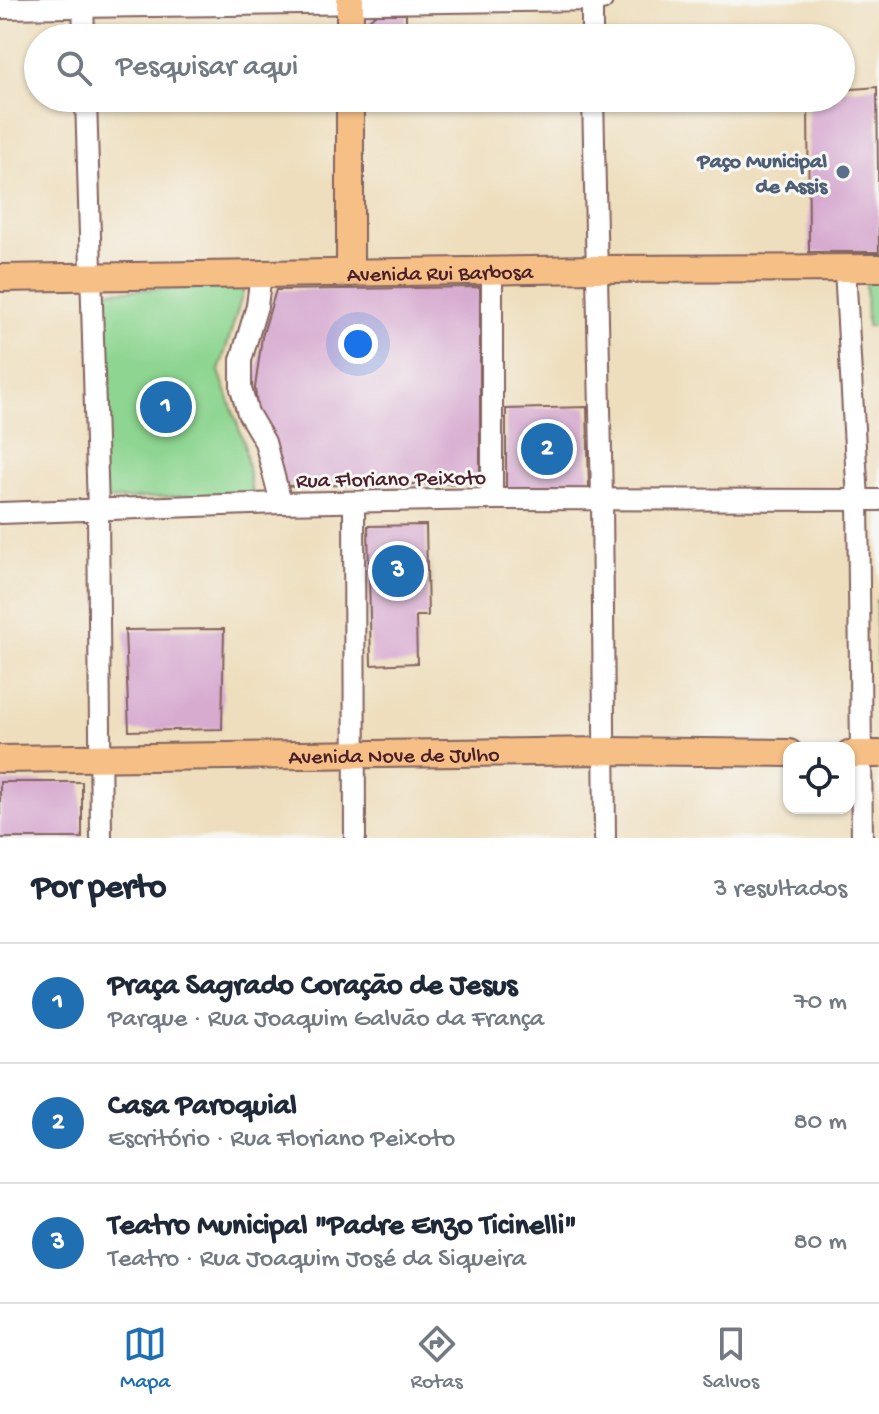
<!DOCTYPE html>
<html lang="pt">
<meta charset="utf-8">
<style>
body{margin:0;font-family:"Gochi Hand",sans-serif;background:#f2f2f3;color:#1f2937}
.controls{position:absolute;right:24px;bottom:24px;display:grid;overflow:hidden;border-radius:16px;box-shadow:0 2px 6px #0004}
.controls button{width:72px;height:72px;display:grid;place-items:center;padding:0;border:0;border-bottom:2px solid #e0e1e3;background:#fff;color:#1f2937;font:40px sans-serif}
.you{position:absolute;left:358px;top:344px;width:28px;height:28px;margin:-20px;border:6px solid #fff;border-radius:50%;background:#1a73e8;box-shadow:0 0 0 12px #1a73e833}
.badge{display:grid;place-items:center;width:52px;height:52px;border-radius:50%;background:#1f6fb2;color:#fff;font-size:26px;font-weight:700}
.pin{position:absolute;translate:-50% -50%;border:4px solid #fff;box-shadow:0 2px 8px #0006}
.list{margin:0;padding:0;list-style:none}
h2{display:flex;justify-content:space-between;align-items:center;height:104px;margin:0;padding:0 32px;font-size:34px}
h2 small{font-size:26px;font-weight:400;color:#747a83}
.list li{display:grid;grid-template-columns:52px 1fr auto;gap:24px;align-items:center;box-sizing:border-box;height:120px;padding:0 32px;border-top:2px solid #e0e1e3}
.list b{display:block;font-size:30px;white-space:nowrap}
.list p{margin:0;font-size:26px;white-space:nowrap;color:#747a83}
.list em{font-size:26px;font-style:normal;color:#747a83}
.icon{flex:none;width:44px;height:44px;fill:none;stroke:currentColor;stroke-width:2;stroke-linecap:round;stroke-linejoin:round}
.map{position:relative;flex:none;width:879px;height:838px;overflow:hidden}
.search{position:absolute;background:#fff;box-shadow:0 2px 6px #0004;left:24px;right:24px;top:24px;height:88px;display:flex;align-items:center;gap:20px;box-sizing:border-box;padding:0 28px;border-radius:44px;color:#747a83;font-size:30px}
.sheet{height:464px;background:#fff}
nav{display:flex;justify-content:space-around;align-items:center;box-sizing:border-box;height:112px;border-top:2px solid #e0e1e3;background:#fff;font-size:22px;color:#747a83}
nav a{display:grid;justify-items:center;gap:4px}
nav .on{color:#1f6fb2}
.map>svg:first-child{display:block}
.green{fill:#8dd590;stroke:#6c7a5e;stroke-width:2}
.building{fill:#d7aad0}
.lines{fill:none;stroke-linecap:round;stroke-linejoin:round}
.minor-casing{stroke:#83625e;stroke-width:24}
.major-casing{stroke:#83625e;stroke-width:30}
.minor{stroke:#fff;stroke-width:20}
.major{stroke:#f5bf86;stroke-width:26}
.service-dot{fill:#5c6f8a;stroke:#f6f6f2;stroke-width:3}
.labels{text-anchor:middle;stroke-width:6;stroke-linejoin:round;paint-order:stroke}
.service-label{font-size:22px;font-weight:bold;fill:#4e5e75;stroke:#f6f6f2;text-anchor:end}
.street-label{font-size:22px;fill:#4a1f2b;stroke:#f6f6f2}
</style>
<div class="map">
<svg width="879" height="838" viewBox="0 0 879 838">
<rect width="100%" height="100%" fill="#f6f6f2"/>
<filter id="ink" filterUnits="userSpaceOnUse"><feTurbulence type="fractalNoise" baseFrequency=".0125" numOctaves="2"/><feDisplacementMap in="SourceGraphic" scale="16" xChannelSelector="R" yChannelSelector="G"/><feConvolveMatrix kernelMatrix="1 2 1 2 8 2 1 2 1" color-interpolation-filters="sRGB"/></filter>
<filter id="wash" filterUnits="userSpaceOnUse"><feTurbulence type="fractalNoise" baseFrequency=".006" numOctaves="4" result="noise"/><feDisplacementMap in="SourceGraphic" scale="32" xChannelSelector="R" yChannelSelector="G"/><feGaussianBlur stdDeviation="1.8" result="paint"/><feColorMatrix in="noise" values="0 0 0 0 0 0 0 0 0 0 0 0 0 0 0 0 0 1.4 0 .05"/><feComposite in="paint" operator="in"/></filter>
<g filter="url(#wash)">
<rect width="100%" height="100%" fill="#eedebd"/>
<g class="green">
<path d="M 879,279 L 879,326 L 867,326 L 866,280 Z"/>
<path d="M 245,286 L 219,371 L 244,443 L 252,493 L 102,500 L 101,291 Z"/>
<path d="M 876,600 L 879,600 L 879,738 L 878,737 Z"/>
</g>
<g id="blocks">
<g class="building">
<path d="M 376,14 L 406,14 L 406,38 L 367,38 L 367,22 Z"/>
<path d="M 877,87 L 879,252 L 809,252 L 808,98 L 841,98 L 841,90 Z"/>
<path d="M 480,287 L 480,483 L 278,486 L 258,414 L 255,388 L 262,337 L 276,290 Z"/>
<path d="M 587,407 L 589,489 L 506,488 L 506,409 Z"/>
<path d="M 426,525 L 428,616 L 416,616 L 417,663 L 371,665 L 368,526 Z"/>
<path d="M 224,629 L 222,729 L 129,731 L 125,630 Z"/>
<rect x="0" y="782" width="82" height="56"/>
</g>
</g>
</g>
<g filter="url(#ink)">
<use href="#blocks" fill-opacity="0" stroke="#83625e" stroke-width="2"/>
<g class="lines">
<defs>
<g id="minor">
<path d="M 83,0 L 84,38"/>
<path d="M 592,0 L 592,38"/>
<path d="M 0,8 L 602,0"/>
<path d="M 86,98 L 98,511 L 101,838"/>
<path d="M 593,98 L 602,498 L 605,838"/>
<path d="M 845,269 L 858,500 L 862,838"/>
<path d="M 492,272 L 492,499"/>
<path d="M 261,274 L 257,306 L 241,360 L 241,389 L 248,413 L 265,442 L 281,503"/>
<path d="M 354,502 L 355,838"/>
<path d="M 0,513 L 281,503 L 492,499 L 879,500"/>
</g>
<g id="major">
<path d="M 350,0 L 350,38"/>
<path d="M 350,98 L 350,273"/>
<path id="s1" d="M 0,278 L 596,269 L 879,268"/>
<path d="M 849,754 L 879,754"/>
<path id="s2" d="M 0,759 L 604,751 L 789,753"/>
</g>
</defs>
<use href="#minor" class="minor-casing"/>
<use href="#major" class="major-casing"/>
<use href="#minor" class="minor"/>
<use href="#major" class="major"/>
</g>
</g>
<circle class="service-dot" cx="843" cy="172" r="8"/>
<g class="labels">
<g class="service-label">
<text x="827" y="167">Paço Municipal<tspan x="827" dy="25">de Assis</tspan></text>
</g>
<g class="street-label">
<text dy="8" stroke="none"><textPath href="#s1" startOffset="440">Avenida Rui Barbosa</textPath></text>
<text transform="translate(391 477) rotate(-1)" y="8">Rua Floriano Peixoto</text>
<text dy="8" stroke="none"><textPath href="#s2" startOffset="394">Avenida Nove de Julho</textPath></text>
</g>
</g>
</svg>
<div class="controls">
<button><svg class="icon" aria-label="locate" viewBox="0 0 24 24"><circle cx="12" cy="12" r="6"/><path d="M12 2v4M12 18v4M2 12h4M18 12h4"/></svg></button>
</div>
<div class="you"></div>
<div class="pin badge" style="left:166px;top:407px">1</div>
<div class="pin badge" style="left:547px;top:449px">2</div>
<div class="pin badge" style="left:398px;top:571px">3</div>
<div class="search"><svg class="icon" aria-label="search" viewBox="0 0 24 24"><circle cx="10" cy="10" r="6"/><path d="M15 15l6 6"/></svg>Pesquisar aqui</div>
</div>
<section class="sheet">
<h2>Por perto<small>3 resultados</small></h2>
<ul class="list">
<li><span class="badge">1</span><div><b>Praça Sagrado Coração de Jesus</b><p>Parque · Rua Joaquim Galvão da França</p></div><em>70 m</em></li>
<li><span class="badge">2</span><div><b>Casa Paroquial</b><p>Escritório · Rua Floriano Peixoto</p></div><em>80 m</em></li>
<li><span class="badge">3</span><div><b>Teatro Municipal &quot;Padre Enzo Ticinelli&quot;</b><p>Teatro · Rua Joaquim José da Siqueira</p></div><em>80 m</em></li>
</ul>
</section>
<nav>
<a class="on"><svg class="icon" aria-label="map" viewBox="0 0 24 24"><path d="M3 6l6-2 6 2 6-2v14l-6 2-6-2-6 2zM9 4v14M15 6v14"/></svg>Mapa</a>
<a><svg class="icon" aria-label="directions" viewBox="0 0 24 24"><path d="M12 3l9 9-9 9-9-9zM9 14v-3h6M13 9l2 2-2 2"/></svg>Rotas</a>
<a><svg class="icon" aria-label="saved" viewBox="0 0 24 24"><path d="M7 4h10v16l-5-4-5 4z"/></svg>Salvos</a>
</nav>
